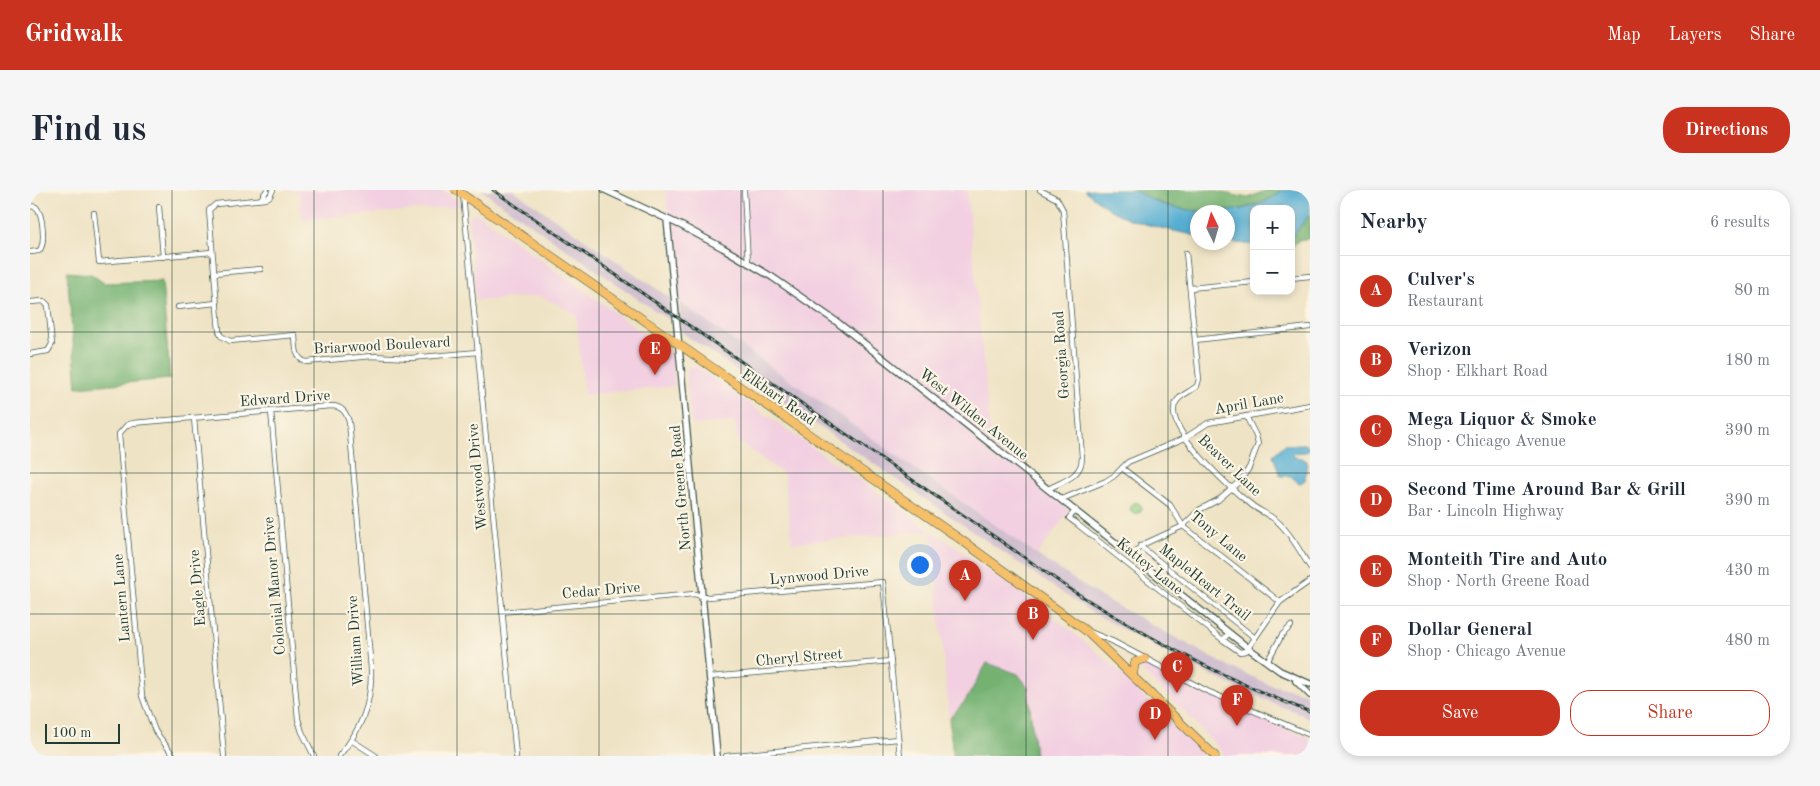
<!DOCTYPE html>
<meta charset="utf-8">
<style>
body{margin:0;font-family:"Old Standard TT",serif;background:#f6f6f7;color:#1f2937}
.controls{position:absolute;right:15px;top:15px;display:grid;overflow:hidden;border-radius:10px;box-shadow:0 2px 8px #0003}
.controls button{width:45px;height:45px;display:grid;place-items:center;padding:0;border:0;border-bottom:1px solid #e0e1e3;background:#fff;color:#1f2937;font:25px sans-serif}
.compass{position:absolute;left:1160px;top:15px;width:45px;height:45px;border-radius:50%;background:#fff;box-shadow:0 2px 8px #0003;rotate:355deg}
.scale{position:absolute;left:15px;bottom:12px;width:75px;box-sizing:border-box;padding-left:5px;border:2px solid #1f3d34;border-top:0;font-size:14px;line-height:18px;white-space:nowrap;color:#1f3d34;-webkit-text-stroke:4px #fcf5e5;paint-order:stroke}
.you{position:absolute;left:889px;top:374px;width:18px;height:18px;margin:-12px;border:4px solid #fff;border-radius:50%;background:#1a73e8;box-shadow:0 0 0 8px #1a73e833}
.badge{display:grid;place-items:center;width:32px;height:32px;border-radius:50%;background:#c8321e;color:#fff;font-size:16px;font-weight:700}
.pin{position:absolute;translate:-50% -41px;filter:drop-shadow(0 1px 2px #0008)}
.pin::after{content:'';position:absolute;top:26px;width:18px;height:15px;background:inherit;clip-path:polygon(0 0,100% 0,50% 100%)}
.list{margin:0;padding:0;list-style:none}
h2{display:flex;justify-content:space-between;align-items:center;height:65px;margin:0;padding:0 20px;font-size:21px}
h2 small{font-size:16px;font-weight:400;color:#747a83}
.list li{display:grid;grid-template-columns:32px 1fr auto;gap:15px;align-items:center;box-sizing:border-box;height:70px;padding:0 20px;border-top:1px solid #e0e1e3}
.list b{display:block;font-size:19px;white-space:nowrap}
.list p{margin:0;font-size:16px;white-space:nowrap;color:#747a83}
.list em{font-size:16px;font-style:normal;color:#747a83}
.actions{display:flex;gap:10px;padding:15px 20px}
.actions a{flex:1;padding:11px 0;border:1px solid #c8321e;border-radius:20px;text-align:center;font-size:18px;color:#c8321e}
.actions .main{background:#c8321e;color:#fff}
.map{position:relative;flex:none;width:1280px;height:566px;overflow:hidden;border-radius:20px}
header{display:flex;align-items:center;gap:30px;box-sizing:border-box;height:70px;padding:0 25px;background:#c8321e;color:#fff}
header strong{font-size:24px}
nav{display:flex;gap:28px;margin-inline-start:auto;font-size:18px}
.intro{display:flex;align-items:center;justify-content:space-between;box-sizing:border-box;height:120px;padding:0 30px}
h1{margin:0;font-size:35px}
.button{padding:12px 22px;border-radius:20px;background:#c8321e;color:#fff;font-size:18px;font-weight:700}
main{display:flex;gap:30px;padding:0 30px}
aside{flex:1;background:#fff;border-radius:20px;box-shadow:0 2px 8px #0003}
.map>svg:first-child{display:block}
.built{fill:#f2cfe1}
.industrial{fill:#cfbdcf}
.green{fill:#92cf84;stroke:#58865c}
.forest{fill:#75b272;stroke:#4a7853}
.water{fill:#54add2;stroke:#3a7583}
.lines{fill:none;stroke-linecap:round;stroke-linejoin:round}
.minor-casing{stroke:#3e564a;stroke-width:6}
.tertiary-casing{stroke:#3e564a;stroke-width:8}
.trunk-casing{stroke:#3e564a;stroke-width:9}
.minor{stroke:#fff;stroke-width:4.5}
.tertiary{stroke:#fff;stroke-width:5.5}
.trunk{stroke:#f6c06b;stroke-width:8}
.rail-casing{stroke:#1f3d34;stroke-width:3}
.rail{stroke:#fcf5e5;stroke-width:1;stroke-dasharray:4;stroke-linecap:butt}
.grid{fill:none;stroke:#1f3d34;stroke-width:1;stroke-opacity:0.55}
.labels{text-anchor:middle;stroke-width:4.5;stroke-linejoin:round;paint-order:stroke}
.street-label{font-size:15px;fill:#1f3d34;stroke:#fcf5e5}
</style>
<header>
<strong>Gridwalk</strong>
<nav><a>Map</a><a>Layers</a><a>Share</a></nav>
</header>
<div class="intro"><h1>Find us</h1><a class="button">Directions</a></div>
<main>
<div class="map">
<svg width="1280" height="566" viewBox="0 0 1280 566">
<rect width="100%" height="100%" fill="#fcf5e5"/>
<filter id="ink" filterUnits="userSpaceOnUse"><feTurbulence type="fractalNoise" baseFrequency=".02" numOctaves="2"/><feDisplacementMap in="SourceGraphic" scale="10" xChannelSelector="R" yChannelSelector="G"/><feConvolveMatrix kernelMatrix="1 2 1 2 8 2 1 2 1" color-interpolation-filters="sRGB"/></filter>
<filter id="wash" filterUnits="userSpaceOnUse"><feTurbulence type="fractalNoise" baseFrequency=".0096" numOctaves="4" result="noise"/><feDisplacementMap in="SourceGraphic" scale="20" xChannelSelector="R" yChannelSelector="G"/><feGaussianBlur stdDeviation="1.12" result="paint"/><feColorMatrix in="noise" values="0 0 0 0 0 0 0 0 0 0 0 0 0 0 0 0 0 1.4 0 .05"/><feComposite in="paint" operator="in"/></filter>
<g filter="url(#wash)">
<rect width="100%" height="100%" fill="#efe3c5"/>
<g class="built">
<path d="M 251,0 L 412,0 L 429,12 L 431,16 L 272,30 L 269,2 Z"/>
<path d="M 635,0 L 937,0 L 961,253 L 1040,320 L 1007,365 L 649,112 Z"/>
<path d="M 446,23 L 642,164 L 645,196 L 554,205 L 546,124 L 510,106 L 446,111 L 438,30 L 440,25 Z"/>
<path d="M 659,176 L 667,177 L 1011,417 L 1079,472 L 1175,566 L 923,566 L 901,341 L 762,353 L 754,284 L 708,252 L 705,232 L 661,235 L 656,183 Z"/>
<path d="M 1113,472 L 1176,504 L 1280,548 L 1280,566 L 1196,566 L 1156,523 L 1108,477 L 1107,475 Z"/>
</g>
<g class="industrial">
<path d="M 451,0 L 483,0 L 640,108 L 640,128 L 637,129 Z"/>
<path d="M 649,112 L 1007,365 L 1071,407 L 1192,473 L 1238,494 L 1275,503 L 1280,509 L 1280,528 L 1209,499 L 1121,455 L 1056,419 L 654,144 L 651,140 Z"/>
</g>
<circle class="green" cx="1106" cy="318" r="5.5"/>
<g class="forest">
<path d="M 1101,0 L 1179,0 L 1218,8 L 1237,0 L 1252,0 C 1246,6 1237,9 1229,13 C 1187,30 1140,21 1101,0 Z"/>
<path d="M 1280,25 L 1280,48 L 1269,50 L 1261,58 L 1261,49 Z"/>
<path d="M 37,82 L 61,84 L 74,93 L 132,91 L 140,189 L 47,197 Z"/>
<path d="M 957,473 L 988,484 L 998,497 L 1005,566 L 923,566 L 919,529 L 936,510 Z"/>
</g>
<g class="water">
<path d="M 1054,0 C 1068,0 1085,0 1100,0 C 1110,2 1121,10 1131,14 C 1166,25 1224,27 1252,0 L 1280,0 L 1280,24 L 1261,48 L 1261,19 L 1224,19 L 1224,55 L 1198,52 L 1198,22 L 1168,22 L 1167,46 C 1138,39 1105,35 1079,19 C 1070,13 1062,6 1054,0 Z"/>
<path d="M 1271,254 L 1276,254 L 1280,259 L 1276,262 L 1263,263 L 1263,267 L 1272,268 L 1277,271 L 1275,290 L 1269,294 L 1261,286 L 1250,286 L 1243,265 L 1254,255 Z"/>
</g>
</g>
<g filter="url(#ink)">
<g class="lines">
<defs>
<g id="minor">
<path d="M 243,0 L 240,6 L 235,9 L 186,14 L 179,20 L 189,141 L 191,146 L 200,151 L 265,145 C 266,155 264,168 276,172 L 342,166 L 381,168 L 448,162"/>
<path d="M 714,0 L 718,73"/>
<path d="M 1010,0 L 1027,9 L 1033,20 L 1052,267 C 1052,287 1033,291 1018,299"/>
<path d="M 433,5 L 486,566"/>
<path d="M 231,9 L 237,0"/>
<path d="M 0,16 L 6,17 C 13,24 16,54 9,61 L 0,62"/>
<path d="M 129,17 L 133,67"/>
<path d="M 64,23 L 69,72 L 182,62"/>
<path d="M 1156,63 L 1169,189 L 1167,196 C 1159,203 1145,206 1144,219 C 1141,245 1203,301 1223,316 C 1231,322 1241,325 1249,333 C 1262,345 1270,362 1280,377"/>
<path d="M 184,83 L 231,79"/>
<path d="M 1261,88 L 1280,86"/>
<path d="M 1160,98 L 1224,92"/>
<path d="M 0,112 L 14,111 L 18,115 L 22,154 L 18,161 L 0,164"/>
<path d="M 148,117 L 187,113"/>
<path d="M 1165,150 L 1280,137"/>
<path d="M 241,221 L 268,529 L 272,542 L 284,566"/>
<path d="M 164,228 L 194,566"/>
<path d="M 1092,278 L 1140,315 L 1153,336 L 1250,412"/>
<path d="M 1032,309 L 1076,291 L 1084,286 L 1098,272 L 1155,248 L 1178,233 L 1280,215"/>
<path d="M 1046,320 L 1039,328 L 1047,334 L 1193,450 L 1199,443"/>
<path d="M 1110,356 L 1225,448"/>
<path d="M 1101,365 L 1114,354 L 1153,336 L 1169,320 L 1188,310 L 1210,291 L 1219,278 L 1228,254 L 1226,246 L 1216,226"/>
<path d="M 472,422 L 664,404 L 678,407 L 853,392 L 870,566"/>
<path d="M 1060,442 L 1082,451 L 1177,501 L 1280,545"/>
<path d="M 1193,450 L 1210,462 L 1216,461 L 1250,412 L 1280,391"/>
<path d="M 1237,472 L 1252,445 L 1261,436"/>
<path d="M 680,487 L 861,471"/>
<path d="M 321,550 L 346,566"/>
<path d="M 144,566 L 125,541 L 112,506 L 89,244 L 97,235 L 103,233 L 301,216 C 312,216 316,222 319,232 L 341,479 C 342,513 331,540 309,566"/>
<path d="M 696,566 L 868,549"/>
</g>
<g id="tertiary">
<path d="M 575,0 L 652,36 L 693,58 L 742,87 L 807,132 L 1218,458 L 1250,481 L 1280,494"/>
<path d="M 637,29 L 687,566"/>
<path d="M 1266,491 L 1280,505"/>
</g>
<g id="trunk">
<path d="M 426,0 L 930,349 L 1055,440 L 1185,566"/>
<path d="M 1103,485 L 1105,472 L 1115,469"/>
</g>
</defs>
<use href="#minor" class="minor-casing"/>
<use href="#tertiary" class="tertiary-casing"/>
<use href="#trunk" class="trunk-casing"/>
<use href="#minor" class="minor"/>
<use href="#tertiary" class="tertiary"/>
<use href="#trunk" class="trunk"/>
<defs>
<path id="rail" d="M 463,0 L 1040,399 C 1116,447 1196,490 1280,522"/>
</defs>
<use href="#rail" class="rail-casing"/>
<use href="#rail" class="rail"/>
</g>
</g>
<path class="grid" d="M 142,0 L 142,566M 284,0 L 284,566M 427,0 L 427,566M 569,0 L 569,566M 711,0 L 711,566M 853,0 L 853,566M 996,0 L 996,566M 1138,0 L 1138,566M 0,142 L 1280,142M 0,283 L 1280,283M 0,424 L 1280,424"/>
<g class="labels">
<g class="street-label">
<text transform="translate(352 155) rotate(-3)" y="5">Briarwood Boulevard</text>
<text transform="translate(1031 165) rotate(-94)" y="5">Georgia Road</text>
<text transform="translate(749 207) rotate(35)" y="5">Elkhart Road</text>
<text transform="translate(255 208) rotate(-4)" y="5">Edward Drive</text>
<text transform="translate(1219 213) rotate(-10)" y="5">April Lane</text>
<text transform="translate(944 224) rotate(39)" y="5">West Wilden Avenue</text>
<text transform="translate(1200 275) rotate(44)" y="5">Beaver Lane</text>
<text transform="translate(447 287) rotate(-95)" y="5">Westwood Drive</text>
<text transform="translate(650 298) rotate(-95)" y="5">North Greene Road</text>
<text transform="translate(1189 346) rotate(40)" y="5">Tony Lane</text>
<text transform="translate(1120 376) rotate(39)" y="5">Kattey Lane</text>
<text transform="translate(789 385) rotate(-5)" y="5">Lynwood Drive</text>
<text transform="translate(1175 392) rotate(39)" y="5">MapleHeart Trail</text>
<text transform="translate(244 396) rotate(-95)" y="5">Colonial Manor Drive</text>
<text transform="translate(167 398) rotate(-95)" y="5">Eagle Drive</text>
<text transform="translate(571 400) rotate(-5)" y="5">Cedar Drive</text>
<text transform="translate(91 408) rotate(-95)" y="5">Lantern Lane</text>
<text transform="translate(325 451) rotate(-94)" y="5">William Drive</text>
<text transform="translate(769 467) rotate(-5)" y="5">Cheryl Street</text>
</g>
</g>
</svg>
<div class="controls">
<button>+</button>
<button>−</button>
</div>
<svg class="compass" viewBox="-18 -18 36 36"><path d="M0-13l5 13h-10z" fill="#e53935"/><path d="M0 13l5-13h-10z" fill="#747a83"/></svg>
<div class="scale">100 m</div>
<div class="you"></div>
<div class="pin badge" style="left:935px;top:411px">A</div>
<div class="pin badge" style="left:1003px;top:450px">B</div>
<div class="pin badge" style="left:1147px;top:503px">C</div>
<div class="pin badge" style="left:1125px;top:550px">D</div>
<div class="pin badge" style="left:625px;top:185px">E</div>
<div class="pin badge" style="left:1207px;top:536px">F</div>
</div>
<aside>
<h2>Nearby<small>6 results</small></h2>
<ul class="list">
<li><span class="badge">A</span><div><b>Culver's</b><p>Restaurant</p></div><em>80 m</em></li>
<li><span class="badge">B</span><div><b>Verizon</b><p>Shop · Elkhart Road</p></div><em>180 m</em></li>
<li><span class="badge">C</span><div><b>Mega Liquor &amp; Smoke</b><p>Shop · Chicago Avenue</p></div><em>390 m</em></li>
<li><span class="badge">D</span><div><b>Second Time Around Bar &amp; Grill</b><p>Bar · Lincoln Highway</p></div><em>390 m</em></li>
<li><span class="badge">E</span><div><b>Monteith Tire and Auto</b><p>Shop · North Greene Road</p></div><em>430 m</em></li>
<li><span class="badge">F</span><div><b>Dollar General</b><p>Shop · Chicago Avenue</p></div><em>480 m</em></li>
</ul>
<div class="actions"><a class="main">Save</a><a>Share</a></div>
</aside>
</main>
